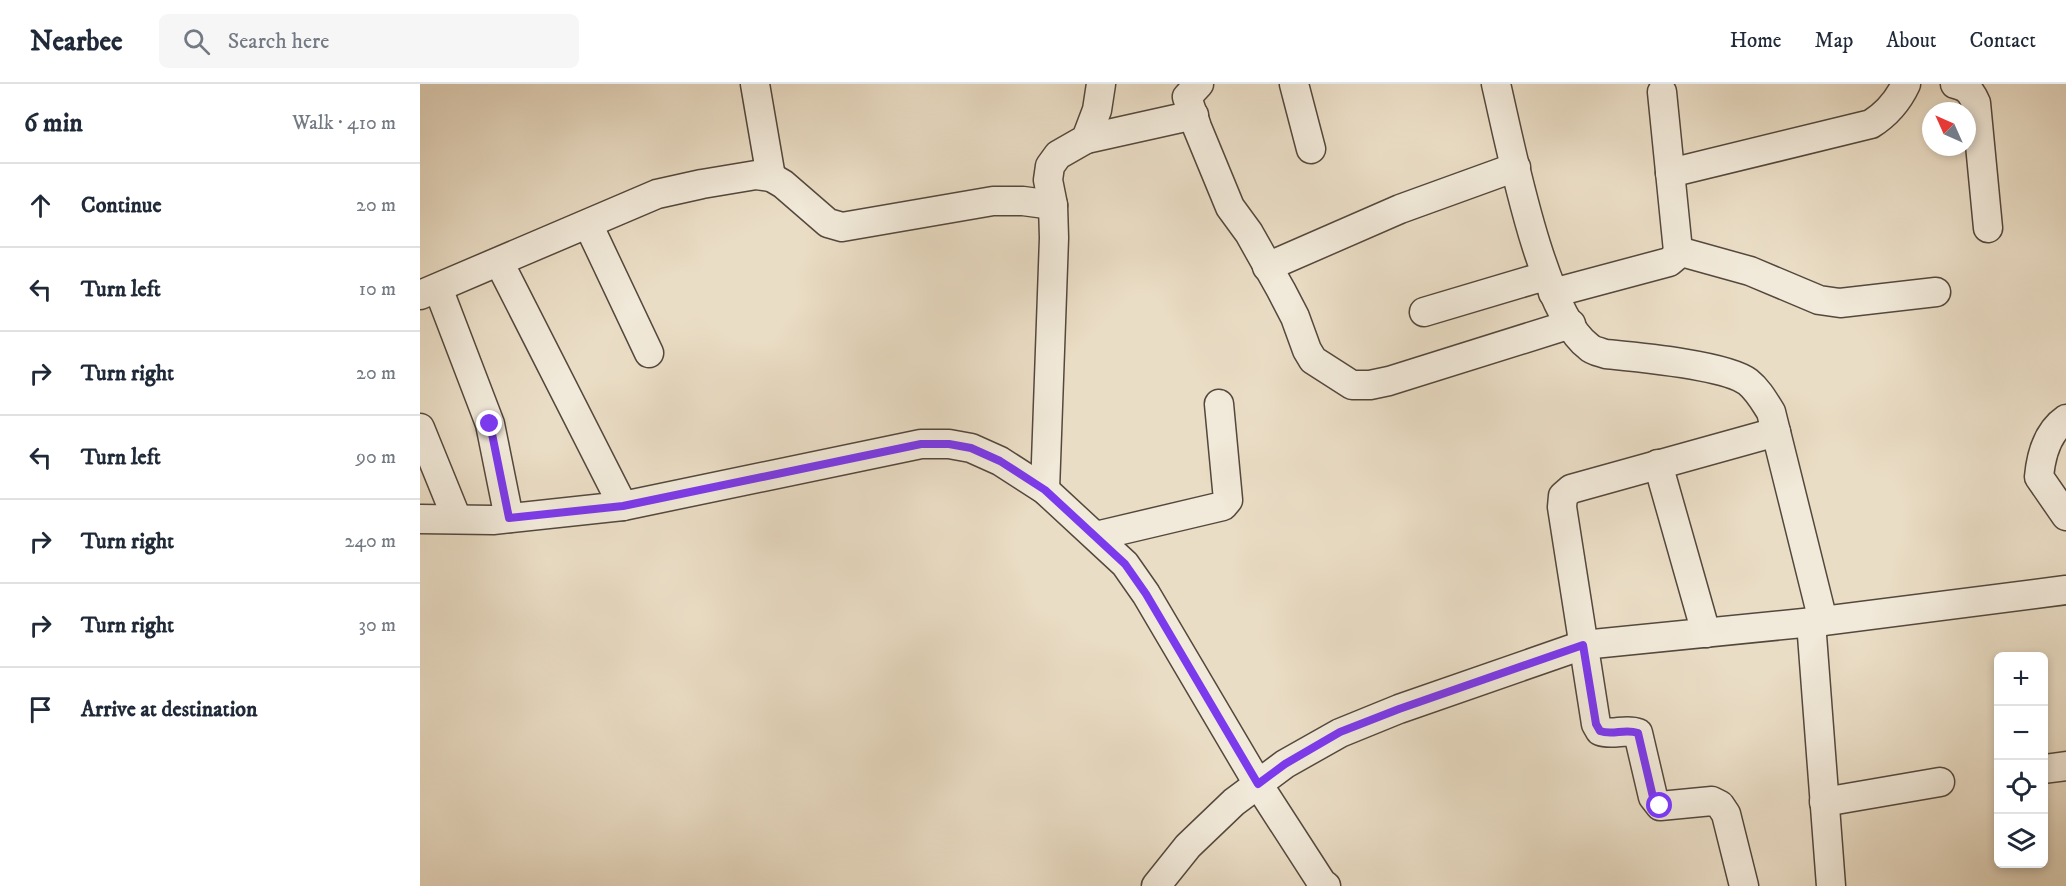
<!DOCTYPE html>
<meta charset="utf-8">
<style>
body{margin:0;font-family:"IM FELL DW Pica",serif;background:#f6f6f7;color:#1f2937}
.controls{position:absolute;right:18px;bottom:18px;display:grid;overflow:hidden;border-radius:9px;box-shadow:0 3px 9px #0003}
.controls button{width:54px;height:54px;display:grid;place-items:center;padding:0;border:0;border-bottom:2px solid #e0e1e3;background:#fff;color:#1f2937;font:30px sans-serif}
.compass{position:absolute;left:1502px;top:18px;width:54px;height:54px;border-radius:50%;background:#fff;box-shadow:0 3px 9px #0003;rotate:315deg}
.stop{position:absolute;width:18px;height:18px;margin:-14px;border:4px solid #7c3aed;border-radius:50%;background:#fff}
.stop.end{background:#7c3aed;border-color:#fff;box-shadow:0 2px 6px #0008}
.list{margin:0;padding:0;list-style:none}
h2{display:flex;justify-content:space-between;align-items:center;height:78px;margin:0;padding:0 24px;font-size:26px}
h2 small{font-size:20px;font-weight:400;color:#747a83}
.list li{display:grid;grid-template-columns:39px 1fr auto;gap:18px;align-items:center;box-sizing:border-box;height:84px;padding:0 24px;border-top:2px solid #e0e1e3}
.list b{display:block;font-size:22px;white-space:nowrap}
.list em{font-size:20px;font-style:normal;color:#747a83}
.icon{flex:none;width:33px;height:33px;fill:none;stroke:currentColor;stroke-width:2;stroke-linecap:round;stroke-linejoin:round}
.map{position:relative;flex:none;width:1646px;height:802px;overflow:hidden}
header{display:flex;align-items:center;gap:36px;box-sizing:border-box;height:84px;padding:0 30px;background:#fff;border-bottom:2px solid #e0e1e3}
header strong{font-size:28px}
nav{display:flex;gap:33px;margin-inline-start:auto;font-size:21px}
.search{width:420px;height:54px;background:#f6f6f7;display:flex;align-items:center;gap:15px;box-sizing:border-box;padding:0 21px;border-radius:9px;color:#747a83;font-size:22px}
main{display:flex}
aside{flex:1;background:#fff}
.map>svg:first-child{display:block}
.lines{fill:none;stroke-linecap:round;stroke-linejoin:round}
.minor-casing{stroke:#54483d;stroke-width:31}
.minor{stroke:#f1e9d9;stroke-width:28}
.route{stroke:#7c3aed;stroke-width:8}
</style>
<header>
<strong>Nearbee</strong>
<div class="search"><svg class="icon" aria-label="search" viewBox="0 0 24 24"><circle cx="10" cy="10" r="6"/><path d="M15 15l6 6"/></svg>Search here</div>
<nav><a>Home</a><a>Map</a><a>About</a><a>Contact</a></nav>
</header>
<main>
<aside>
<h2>6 min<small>Walk · 410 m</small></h2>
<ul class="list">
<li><svg class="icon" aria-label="ahead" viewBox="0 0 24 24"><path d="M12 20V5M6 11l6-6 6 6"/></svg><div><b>Continue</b></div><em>20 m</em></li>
<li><svg class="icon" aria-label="left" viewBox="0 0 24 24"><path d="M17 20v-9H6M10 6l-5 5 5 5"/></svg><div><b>Turn left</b></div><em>10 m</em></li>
<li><svg class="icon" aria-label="right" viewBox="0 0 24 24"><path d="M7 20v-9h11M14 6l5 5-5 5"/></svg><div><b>Turn right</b></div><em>20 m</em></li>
<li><svg class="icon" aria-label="left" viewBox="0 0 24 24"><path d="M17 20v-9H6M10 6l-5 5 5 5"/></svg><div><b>Turn left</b></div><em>90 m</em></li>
<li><svg class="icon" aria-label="right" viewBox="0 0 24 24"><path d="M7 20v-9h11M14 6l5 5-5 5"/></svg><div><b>Turn right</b></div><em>240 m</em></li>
<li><svg class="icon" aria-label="right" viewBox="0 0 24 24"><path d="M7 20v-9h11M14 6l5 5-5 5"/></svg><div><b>Turn right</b></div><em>30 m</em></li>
<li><svg class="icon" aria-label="arrive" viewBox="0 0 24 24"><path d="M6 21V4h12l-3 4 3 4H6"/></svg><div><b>Arrive at destination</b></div></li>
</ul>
</aside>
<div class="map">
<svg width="1646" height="802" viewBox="0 0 1646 802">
<rect width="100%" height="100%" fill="#eaddc5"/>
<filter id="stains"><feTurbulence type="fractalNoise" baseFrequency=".00333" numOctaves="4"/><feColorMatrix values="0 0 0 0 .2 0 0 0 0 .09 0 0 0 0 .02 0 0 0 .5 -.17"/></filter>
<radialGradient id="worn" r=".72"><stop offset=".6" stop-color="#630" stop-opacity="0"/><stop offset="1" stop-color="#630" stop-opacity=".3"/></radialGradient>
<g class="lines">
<defs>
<g id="minor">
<path d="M 335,0 L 351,93"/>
<path d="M 779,0 L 767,13 L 777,43 L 810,123 L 829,149 L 861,206 L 875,233 L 887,266 L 893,276 L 932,301 L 950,301 L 969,297 L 1151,240"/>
<path d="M 874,0 L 891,65"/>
<path d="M 1076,0 C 1090,59 1122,229 1169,263 C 1173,267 1180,268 1186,270 C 1216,273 1306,281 1328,298 C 1338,306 1344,317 1351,328 L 1403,537"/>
<path d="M 1535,0 C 1547,3 1551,7 1556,19 L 1568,144"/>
<path d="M 666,55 L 774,31"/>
<path d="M 1250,89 L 1451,40 C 1467,30 1478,17 1486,0"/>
<path d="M 168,140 L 229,269"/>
<path d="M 1258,167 L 1330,187 L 1399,216 L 1420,219 L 1516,208"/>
<path d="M 79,178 L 203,422"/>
<path d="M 847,183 L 980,125 L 1096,83"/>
<path d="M 18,204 L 70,340 L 89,434"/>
<path d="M 1133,209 L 1249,178 L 1255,173 L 1258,167 L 1242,8"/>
<path d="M 0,211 L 237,110 L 282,100 L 336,91 L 351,93 L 363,100 L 408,139 L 422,143 L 573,117 L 603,117 L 633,121"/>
<path d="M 1004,228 L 1125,192"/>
<path d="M 1646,335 C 1627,348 1621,371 1619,393 L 1646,432"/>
<path d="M 0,344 L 37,435"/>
<path d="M 1238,380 L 1286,549"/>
<path d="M 625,406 L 634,154 L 633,121 L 628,96 L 630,82 L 638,71 L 666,55 L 677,26 L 681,0"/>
<path d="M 0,435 L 73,436 L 203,422 L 501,360 L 529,360 L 551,364 L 580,377 L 625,406 L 705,480 L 726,510 L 838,700 L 902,799 L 906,802"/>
<path d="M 676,452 L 803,422 L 808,416 L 799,320"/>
<path d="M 1391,538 L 1411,802"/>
<path d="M 1624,685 L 1646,682"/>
<path d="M 1404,718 L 1520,698"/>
<path d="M 736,802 L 768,762 L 814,718 L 865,680 L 920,649 L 979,625 L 1163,561 L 1403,537 L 1646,506"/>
<path d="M 1324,802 L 1306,730 L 1300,721 L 1292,717 L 1240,722 L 1233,713 L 1218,649 C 1205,644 1193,652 1180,647 L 1176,640 L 1142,423 L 1143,412 L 1151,405 L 1356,348"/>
</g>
</defs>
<use href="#minor" class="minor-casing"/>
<use href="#minor" class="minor"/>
</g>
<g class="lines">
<path class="route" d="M 70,340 L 89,434 L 203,422 L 501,360 L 529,360 L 551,364 L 580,377 L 625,406 L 705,480 L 726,510 L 838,700 L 865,680 L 920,648 L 979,625 L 1163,561 L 1176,640 L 1180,647 C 1193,652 1204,644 1218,649 L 1233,713 L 1240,722"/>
</g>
<rect width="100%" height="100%" filter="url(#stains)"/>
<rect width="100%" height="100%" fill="url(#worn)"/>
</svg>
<div class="controls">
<button>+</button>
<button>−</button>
<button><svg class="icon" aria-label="locate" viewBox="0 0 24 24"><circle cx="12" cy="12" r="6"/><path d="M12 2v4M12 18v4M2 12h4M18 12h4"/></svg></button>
<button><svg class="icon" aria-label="layers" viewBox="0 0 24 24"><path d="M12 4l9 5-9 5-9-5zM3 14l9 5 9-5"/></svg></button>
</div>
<svg class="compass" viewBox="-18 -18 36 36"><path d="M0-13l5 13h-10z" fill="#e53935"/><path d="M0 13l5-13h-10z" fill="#747a83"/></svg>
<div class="stop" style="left:1240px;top:722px"></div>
<div class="stop end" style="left:70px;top:340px"></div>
</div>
</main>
